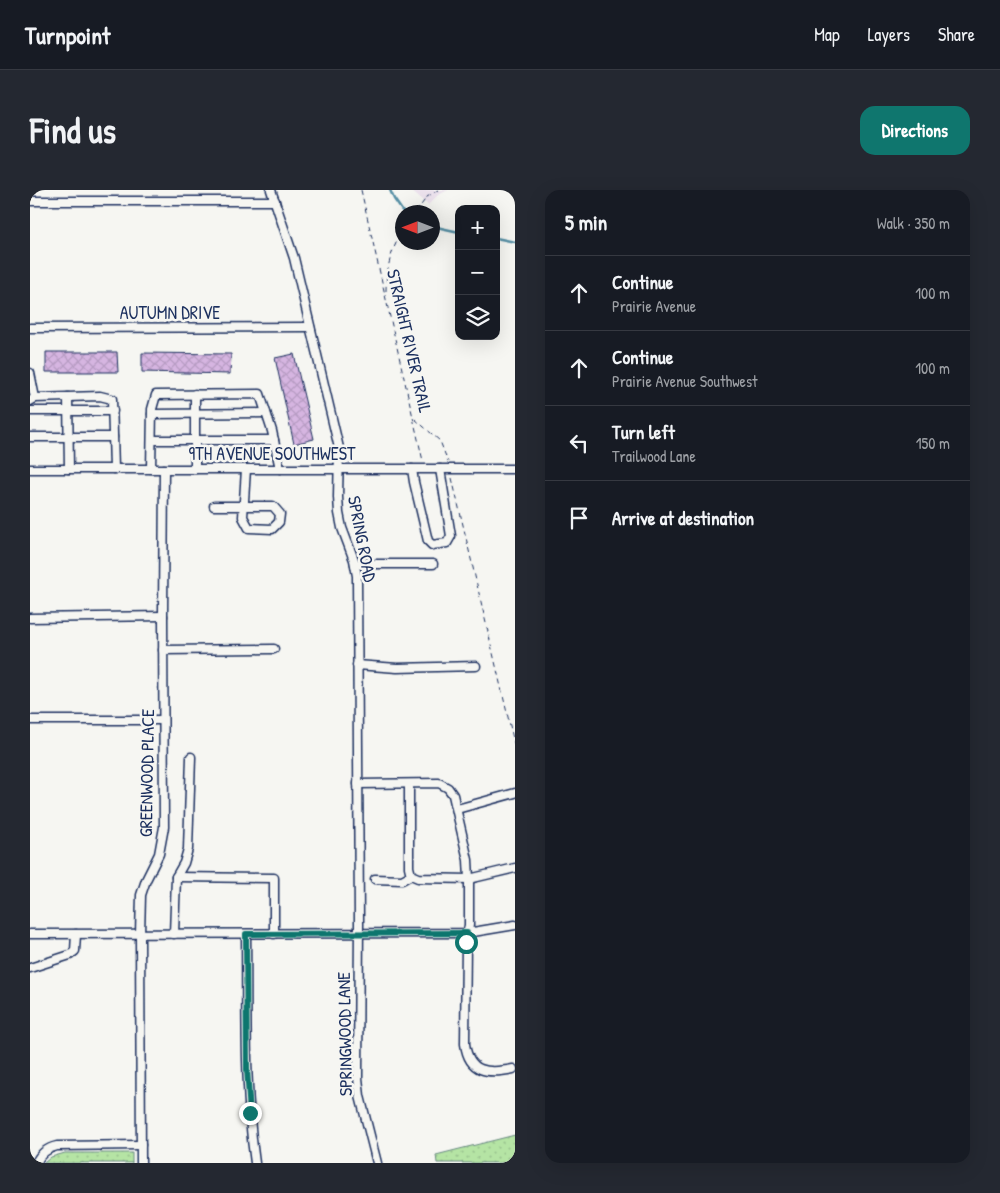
<!DOCTYPE html>
<meta charset="utf-8">
<style>
body{margin:0;font-family:"Patrick Hand",sans-serif;background:#242831;color:#f1f3f6}
.controls{position:absolute;right:15px;top:15px;display:grid;overflow:hidden;border-radius:10px;box-shadow:0 5px 20px #0002}
.controls button{width:45px;height:45px;display:grid;place-items:center;padding:0;border:0;border-bottom:1px solid #363941;background:#171b24;color:#f1f3f6;font:25px sans-serif}
.compass{position:absolute;left:365px;top:15px;width:45px;height:45px;border-radius:50%;background:#171b24;box-shadow:0 5px 20px #0002;rotate:270deg}
.stop{position:absolute;width:15px;height:15px;margin:-11px;border:4px solid #0f766e;border-radius:50%;background:#fff}
.stop.end{background:#0f766e;border-color:#fff;box-shadow:0 1px 5px #0008}
.list{margin:0;padding:0;list-style:none}
h2{display:flex;justify-content:space-between;align-items:center;height:65px;margin:0;padding:0 20px;font-size:21px}
h2 small{font-size:16px;font-weight:400;color:#9ea1a6}
.list li{display:grid;grid-template-columns:32px 1fr auto;gap:15px;align-items:center;box-sizing:border-box;height:75px;padding:0 20px;border-top:1px solid #363941}
.list b{display:block;font-size:19px;white-space:nowrap}
.list p{margin:0;font-size:16px;white-space:nowrap;color:#9ea1a6}
.list em{font-size:16px;font-style:normal;color:#9ea1a6}
.icon{flex:none;width:28px;height:28px;fill:none;stroke:currentColor;stroke-width:2;stroke-linecap:round;stroke-linejoin:round}
.map{position:relative;flex:none;width:485px;height:973px;overflow:hidden;border-radius:15px}
header{display:flex;align-items:center;gap:30px;box-sizing:border-box;height:70px;padding:0 25px;background:#171b24;border-bottom:1px solid #363941}
header strong{font-size:24px}
nav{display:flex;gap:28px;margin-inline-start:auto;font-size:18px}
.intro{display:flex;align-items:center;justify-content:space-between;box-sizing:border-box;height:120px;padding:0 30px}
h1{margin:0;font-size:35px}
.button{padding:12px 22px;border-radius:15px;background:#0f766e;color:#fff;font-size:18px;font-weight:700}
main{display:flex;gap:30px;padding:0 30px}
aside{flex:1;background:#171b24;border-radius:15px;box-shadow:0 5px 20px #0002}
.map>svg:first-child{display:block}
.built{fill:#ece2ed}
.park{fill:url(#park-dots);stroke:#688a81}
.lines{fill:none;stroke-linecap:round;stroke-linejoin:round}
.stream{stroke:#568fa5;stroke-width:2.5}
.building{fill:url(#building-cross-hatch);stroke:#1b2f5e}
.minor-casing{stroke:#1b2f5e;stroke-width:11}
.path{stroke:#1b2f5e;stroke-width:1;stroke-dasharray:5 4;stroke-linecap:butt}
.minor{stroke:#f6f6f2;stroke-width:8}
.route{stroke:#0f766e;stroke-width:6}
.labels{text-anchor:middle;stroke-width:5;stroke-linejoin:round;paint-order:stroke}
.street-label{font-size:18px;fill:#1b2f5e;stroke:#f6f6f2}
</style>
<header>
<strong>Turnpoint</strong>
<nav><a>Map</a><a>Layers</a><a>Share</a></nav>
</header>
<div class="intro"><h1>Find us</h1><a class="button">Directions</a></div>
<main>
<div class="map">
<svg width="485" height="973" viewBox="0 0 485 973">
<defs>
<pattern id="park-dots" width="8" height="8" patternUnits="userSpaceOnUse" patternTransform="scale(1.25)"><rect width="8" height="8" fill="#b5e4a4"/><path d="M2 2h.1M6 6h.1" fill="none" stroke="#9bc490" stroke-width="1.8" stroke-linecap="round"/></pattern>
<pattern id="building-cross-hatch" width="8" height="8" patternUnits="userSpaceOnUse" patternTransform="scale(1.25)"><rect width="8" height="8" fill="#d6b5e1"/><path d="M0 0l8 8M0 8l8-8" fill="none" stroke="#b79cc3"/></pattern>
</defs>
<rect width="100%" height="100%" fill="#f6f6f2"/>
<filter id="ink" filterUnits="userSpaceOnUse"><feTurbulence type="fractalNoise" baseFrequency=".02" numOctaves="2"/><feDisplacementMap in="SourceGraphic" scale="10" xChannelSelector="R" yChannelSelector="G"/><feConvolveMatrix kernelMatrix="1 2 1 2 8 2 1 2 1" color-interpolation-filters="sRGB"/></filter>
<g filter="url(#ink)">
<path class="built" d="M 380,0 L 418,0 L 408,5 L 398,15 Z"/>
<g class="park">
<path d="M 485,945 L 485,973 L 407,973 L 406,965 Z"/>
<path d="M 35,963 L 102,963 L 102,973 L 14,973 L 21,967 Z"/>
</g>
<g class="lines">
<g class="stream">
<path d="M 360,0 L 364,9 L 373,22"/>
<path d="M 402,36 L 429,42"/>
<path d="M 466,48 L 485,52"/>
</g>
</g>
<g class="building">
<path d="M 16,162 L 87,162 L 88,182 L 16,182 Z"/>
<path d="M 112,163 L 201,164 L 200,184 L 112,182 Z"/>
<path d="M 264,164 L 284,249 L 264,254 L 245,168 Z"/>
</g>
<g class="lines">
<defs>
<g id="minor">
<path d="M 241,0 L 264,68 L 309,258 L 308,307 L 309,323 L 312,338 L 324,370 L 327,386 L 329,733 L 328,888 L 330,906 L 347,973"/>
<path d="M 0,11 L 245,11"/>
<path d="M 0,138 L 280,137"/>
<path d="M 0,183 L 5,208 L 0,211"/>
<path d="M 38,207 L 39,279"/>
<path d="M 5,208 L 70,206 L 82,209 L 84,279"/>
<path d="M 0,221 L 83,221"/>
<path d="M 122,224 L 236,223"/>
<path d="M 0,247 L 83,247"/>
<path d="M 122,250 L 244,250"/>
<path d="M 0,279 L 485,279"/>
<path d="M 121,279 L 122,219 L 126,205 L 230,204 L 242,241 L 250,279"/>
<path d="M 165,279 L 165,204"/>
<path d="M 382,279 L 384,292 L 398,351 L 402,355 L 417,353 L 421,346 L 410,279"/>
<path d="M 184,316 L 243,316 L 250,324 L 249,332 L 242,339 L 219,338 L 213,327 L 216,279"/>
<path d="M 325,374 L 403,374"/>
<path d="M 0,428 L 133,426"/>
<path d="M 133,460 L 244,459"/>
<path d="M 327,475 L 367,478 L 446,476"/>
<path d="M 0,530 L 133,530"/>
<path d="M 328,594 L 409,593 L 418,598 L 423,605 L 438,670 L 439,689 L 439,735 L 436,752 L 435,854 C 439,883 458,884 483,879"/>
<path d="M 379,594 L 379,677 L 381,685 L 388,688 L 439,689 L 485,678"/>
<path d="M 427,619 L 485,603"/>
<path d="M 146,687 L 244,688 L 244,744"/>
<path d="M 345,689 L 372,690 L 381,685"/>
<path d="M 0,744 L 437,743 L 485,735"/>
<path d="M 144,744 L 146,687 L 154,673 L 158,659 L 161,567"/>
<path d="M 216,744 C 217,820 214,897 225,973"/>
<path d="M 0,778 L 40,765 L 45,761 L 46,744"/>
<path d="M 6,973 C 10,964 18,958 27,956 L 111,955"/>
<path d="M 111,973 L 110,744 L 111,705 L 116,690 L 129,664 L 134,637 L 133,426 L 134,279"/>
</g>
</defs>
<use href="#minor" class="minor-casing"/>
<g class="path">
<path d="M 331,0 L 393,271"/>
<path d="M 386,22 L 397,7 L 408,0"/>
<path d="M 356,101 C 356,79 361,60 372,42"/>
<path d="M 385,229 L 410,251 L 418,272"/>
<path d="M 422,288 L 485,557"/>
</g>
<use href="#minor" class="minor"/>
</g>
</g>
<g class="lines" filter="url(#ink)">
<path class="route" d="M 220,923 L 217,879 L 216,744 L 437,743 L 436,752"/>
</g>
<g class="labels">
<g class="street-label">
<text x="140" y="129">AUTUMN DRIVE</text>
<text transform="translate(379 151) rotate(77)" y="6">STRAIGHT RIVER TRAIL</text>
<text x="242" y="270">9TH AVENUE SOUTHWEST</text>
<text transform="translate(332 349) rotate(79)" y="6">SPRING ROAD</text>
<text transform="translate(117 583) rotate(-89)" y="6">GREENWOOD PLACE</text>
<text transform="translate(315 844) rotate(-91)" y="6">SPRINGWOOD LANE</text>
</g>
</g>
</svg>
<div class="controls">
<button>+</button>
<button>−</button>
<button><svg class="icon" aria-label="layers" viewBox="0 0 24 24"><path d="M12 4l9 5-9 5-9-5zM3 14l9 5 9-5"/></svg></button>
</div>
<svg class="compass" viewBox="-18 -18 36 36"><path d="M0-13l5 13h-10z" fill="#e53935"/><path d="M0 13l5-13h-10z" fill="#9ea1a6"/></svg>
<div class="stop" style="left:436px;top:752px"></div>
<div class="stop end" style="left:220px;top:923px"></div>
</div>
<aside>
<h2>5 min<small>Walk · 350 m</small></h2>
<ul class="list">
<li><svg class="icon" aria-label="ahead" viewBox="0 0 24 24"><path d="M12 20V5M6 11l6-6 6 6"/></svg><div><b>Continue</b><p>Prairie Avenue</p></div><em>100 m</em></li>
<li><svg class="icon" aria-label="ahead" viewBox="0 0 24 24"><path d="M12 20V5M6 11l6-6 6 6"/></svg><div><b>Continue</b><p>Prairie Avenue Southwest</p></div><em>100 m</em></li>
<li><svg class="icon" aria-label="left" viewBox="0 0 24 24"><path d="M17 20v-9H6M10 6l-5 5 5 5"/></svg><div><b>Turn left</b><p>Trailwood Lane</p></div><em>150 m</em></li>
<li><svg class="icon" aria-label="arrive" viewBox="0 0 24 24"><path d="M6 21V4h12l-3 4 3 4H6"/></svg><div><b>Arrive at destination</b></div></li>
</ul>
</aside>
</main>
